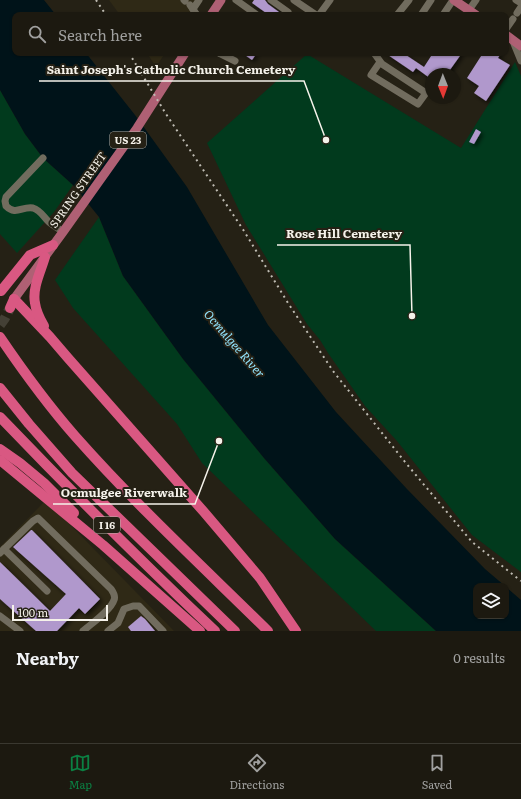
<!DOCTYPE html>
<style>
body{margin:0;font-family:Literata,serif;background:#252219;color:#f1f3f6}
.controls{position:absolute;right:12px;bottom:12px;display:grid;overflow:hidden;border-radius:8px;box-shadow:0 1px 3px #0004}
.controls button{width:36px;height:36px;display:grid;place-items:center;padding:0;border:0;border-bottom:1px solid #3a3830;background:#1c1910;color:#f1f3f6;font:20px sans-serif}
.compass{position:absolute;left:425px;top:68px;width:36px;height:36px;border-radius:50%;background:#1c1910;box-shadow:0 1px 3px #0004;rotate:179deg}
.scale{position:absolute;left:12px;bottom:10px;width:96px;box-sizing:border-box;padding-left:4px;border:2px solid #f5f2ea;border-top:0;font-size:11px;line-height:14px;white-space:nowrap;color:#f5f2ea;-webkit-text-stroke:3px #252115;paint-order:stroke}
.list{margin:0;padding:0;list-style:none}
h2{display:flex;justify-content:space-between;align-items:center;height:52px;margin:0;padding:0 16px;font-size:17px}
h2 small{font-size:13px;font-weight:400;color:#a0a09f}
.icon{flex:none;width:22px;height:22px;fill:none;stroke:currentColor;stroke-width:2;stroke-linecap:round;stroke-linejoin:round}
.map{position:relative;flex:none;width:521px;height:631px;overflow:hidden}
.search{position:absolute;background:#1c1910;box-shadow:0 1px 3px #0004;left:12px;right:12px;top:12px;height:44px;display:flex;align-items:center;gap:10px;box-sizing:border-box;padding:0 14px;border-radius:8px;color:#a0a09f;font-size:15px}
.sheet{height:112px;background:#1c1910}
nav{display:flex;justify-content:space-around;align-items:center;box-sizing:border-box;height:56px;border-top:1px solid #3a3830;background:#1c1910;font-size:11px;color:#a0a09f}
nav a{display:grid;justify-items:center;gap:2px}
nav .on{color:#0b8043}
.map>svg:first-child{display:block}
.built{fill:#2f2916}
.green{fill:#013a1d}
.water{fill:#001319}
.building{fill:#b098cc;filter:url(#shadow)}
.lines{fill:none;stroke-linecap:round;stroke-linejoin:round}
.highway-tunnel{stroke:#444035;stroke-width:10;stroke-dasharray:10 5;stroke-linecap:butt}
.minor{stroke:#716c5e;stroke-width:7}
.major{stroke:#af6074;stroke-width:9}
.highway{stroke:#d95882;stroke-width:10}
.rail{stroke:#bfbcb3;stroke-width:2;stroke-dasharray:2 4;stroke-linecap:butt}
.labels{text-anchor:middle;stroke-width:4;stroke-linejoin:round;paint-order:stroke}
.shield{fill:#252115;stroke:#b7b3aa;stroke-width:1}
.shield-label{font-size:10px;font-weight:bold;fill:#f5f2ea}
.street-label{font-size:11px;fill:#f5f2ea;stroke:#252115}
.water-label{font-size:12px;font-style:italic;fill:#92e3fc;stroke:#252115}
.leader{fill:none;stroke:#f5f2ea;stroke-width:1.5}
.callout-dot{fill:#f5f2ea;stroke:#252115;stroke-width:1.5}
.callout-label{font-size:12px;text-anchor:middle;font-weight:bold;fill:#f5f2ea;stroke:#252115;stroke-width:4;stroke-linejoin:round;paint-order:stroke}
</style>
<div class="map">
<svg width="521" height="631" viewBox="0 0 521 631">
<defs>
<filter id="shadow"><feDropShadow dx="2.5" dy="2.5" stdDeviation="2" flood-color="#0009"/></filter>
</defs>
<rect width="100%" height="100%" fill="#252115"/>
<g class="built">
<path d="M 109,0 L 201,0 L 191,15 L 120,15 Z"/>
<path d="M 147,53 L 165,53 L 156,67 Z"/>
<path d="M 46,500 L 174,631 L 0,631 L 0,547 Z"/>
</g>
<g class="green">
<path d="M 307,54 L 461,148 L 515,62 L 521,76 L 521,572 L 472,535 L 397,441 L 365,406 L 328,353 L 320,340 L 307,324 L 246,225 L 207,143 Z"/>
<path d="M 0,90 L 25,134 L 43,158 L 73,185 L 54,212 L 17,253 L 0,234 Z"/>
<path d="M 99,217 L 123,276 L 183,359 L 264,458 L 335,539 L 436,631 L 376,631 L 202,463 L 177,424 L 73,308 L 55,280 Z"/>
</g>
<path class="water" d="M 0,0 L 44,0 L 56,15 L 15,15 L 15,53 L 86,53 L 135,115 L 187,187 L 268,325 L 336,412 L 407,489 L 485,569 L 505,586 L 476,586 L 476,616 L 506,616 L 506,587 L 521,600 L 521,631 L 436,631 L 335,539 L 264,458 L 183,359 L 123,276 L 99,217 L 73,185 L 43,158 L 25,134 L 0,90 Z"/>
<g class="building">
<path d="M 254,0 L 265,0 L 268,4 L 279,12 L 278,15 L 269,15 L 252,3 Z"/>
<path d="M 242,53 L 257,53 L 252,60 Z"/>
<path d="M 385,53 L 403,53 L 424,67 L 433,53 L 462,53 L 447,74 L 431,74 L 431,79 L 416,68 L 413,72 Z"/>
<path d="M 483,53 L 501,53 L 498,58 L 510,65 L 486,101 L 474,93 L 479,86 L 467,78 Z"/>
<path d="M 476,129 L 481,132 L 474,144 L 469,142 Z"/>
<path d="M 31,530 L 32,530 L 100,599 L 85,614 L 79,608 L 57,631 L 36,631 L 0,599 L 0,562 L 50,611 L 66,594 L 13,547 Z"/>
<path d="M 141,616 L 145,619 L 155,631 L 131,631 L 128,627 Z"/>
</g>
<g class="lines">
<path class="highway-tunnel" d="M 0,325 L 5,318 L 10,308"/>
<g class="minor">
<path d="M 184,0 L 185,1"/>
<path d="M 236,0 L 257,15"/>
<path d="M 271,0 L 288,12 L 285,15"/>
<path d="M 294,0 L 316,15"/>
<path d="M 516,0 L 521,3"/>
<path d="M 190,5 L 197,15"/>
<path d="M 193,9 L 199,0"/>
<path d="M 469,10 L 476,0"/>
<path d="M 517,13 L 521,7"/>
<path d="M 319,15 L 330,0"/>
<path d="M 397,15 L 409,0"/>
<path d="M 421,15 L 431,0"/>
<path d="M 443,15 L 453,0"/>
<path d="M 506,29 L 513,19"/>
<path d="M 512,39 L 521,61"/>
<path d="M 219,53 L 235,61"/>
<path d="M 374,53 L 382,64 L 426,93 L 418,104 L 371,75 L 380,62"/>
<path d="M 43,158 L 6,197 L 5,201 L 6,206 C 16,216 22,206 33,208 C 40,210 43,216 48,221 C 52,225 58,228 63,232"/>
<path d="M 4,549 L 47,591"/>
<path d="M 0,553 L 33,521 L 38,518 L 111,589 C 113,592 116,596 114,600 C 111,610 91,624 83,631"/>
<path d="M 0,616 L 20,631"/>
<path d="M 108,631 L 118,623 L 124,609 L 133,606 L 139,606 L 163,631"/>
</g>
<g class="major">
<path d="M 454,0 L 476,15"/>
<path d="M 211,15 L 221,0"/>
<path d="M 506,35 L 521,46"/>
<path d="M 14,299 L 63,232 L 137,128 L 185,53"/>
</g>
<g class="highway">
<path d="M 1,291 L 30,255 L 53,245"/>
<path d="M 14,299 L 50,337 L 68,358 L 204,512 L 260,578 L 296,631"/>
<path d="M 10,308 L 14,299"/>
<path d="M 44,326 C 40,319 36,311 35,303 C 32,288 41,271 45,257"/>
<path d="M 0,337 C 23,371 48,405 75,436 C 136,505 203,567 268,631"/>
<path d="M 0,388 L 29,424 L 72,473 L 235,631"/>
<path d="M 0,417 C 70,490 142,562 215,631"/>
<path d="M 0,449 L 20,463 L 44,483 L 74,513"/>
<path d="M 0,460 L 103,545 L 200,631"/>
</g>
<g class="rail">
<path d="M 96,0 L 106,15"/>
<path d="M 129,53 L 166,114 L 244,231 L 288,303 L 333,371 L 405,462 L 472,542 L 521,581"/>
</g>
</g>
<g class="labels">
<g class="shield">
<rect x="110" y="132" width="36" height="16" rx="3"/>
<rect x="94" y="517" width="26" height="16" rx="3"/>
</g>
<g class="shield-label">
<text x="128" y="144">US 23</text>
<text x="107" y="529">I 16</text>
</g>
<g class="street-label">
<text transform="translate(78 190) rotate(-55)" y="4">SPRING STREET</text>
</g>
<g class="water-label">
<text transform="translate(234 344) rotate(49)" y="4">Ocmulgee River</text>
</g>
</g>
<path class="leader" d="M326 140L304 81H39M412 316L410 245H277M219 441L195 504H53"/>
<g class="callout-dot">
<circle cx="326" cy="140" r="4"/>
<circle cx="412" cy="316" r="4"/>
<circle cx="219" cy="441" r="4"/>
</g>
<g class="callout-label">
<text x="171" y="74">Saint Joseph's Catholic Church Cemetery</text>
<text x="344" y="238">Rose Hill Cemetery</text>
<text x="124" y="497">Ocmulgee Riverwalk</text>
</g>
</svg>
<div class="controls">
<button><svg class="icon" aria-label="layers" viewBox="0 0 24 24"><path d="M12 4l9 5-9 5-9-5zM3 14l9 5 9-5"/></svg></button>
</div>
<svg class="compass" viewBox="-18 -18 36 36"><path d="M0-13l5 13h-10z" fill="#e53935"/><path d="M0 13l5-13h-10z" fill="#a0a09f"/></svg>
<div class="scale">100 m</div>
<div class="search"><svg class="icon" aria-label="search" viewBox="0 0 24 24"><circle cx="10" cy="10" r="6"/><path d="M15 15l6 6"/></svg>Search here</div>
</div>
<section class="sheet">
<h2>Nearby<small>0 results</small></h2>
<ul class="list">
</ul>
</section>
<nav>
<a class="on"><svg class="icon" aria-label="map" viewBox="0 0 24 24"><path d="M3 6l6-2 6 2 6-2v14l-6 2-6-2-6 2zM9 4v14M15 6v14"/></svg>Map</a>
<a><svg class="icon" aria-label="directions" viewBox="0 0 24 24"><path d="M12 3l9 9-9 9-9-9zM9 14v-3h6M13 9l2 2-2 2"/></svg>Directions</a>
<a><svg class="icon" aria-label="saved" viewBox="0 0 24 24"><path d="M7 4h10v16l-5-4-5 4z"/></svg>Saved</a>
</nav>
